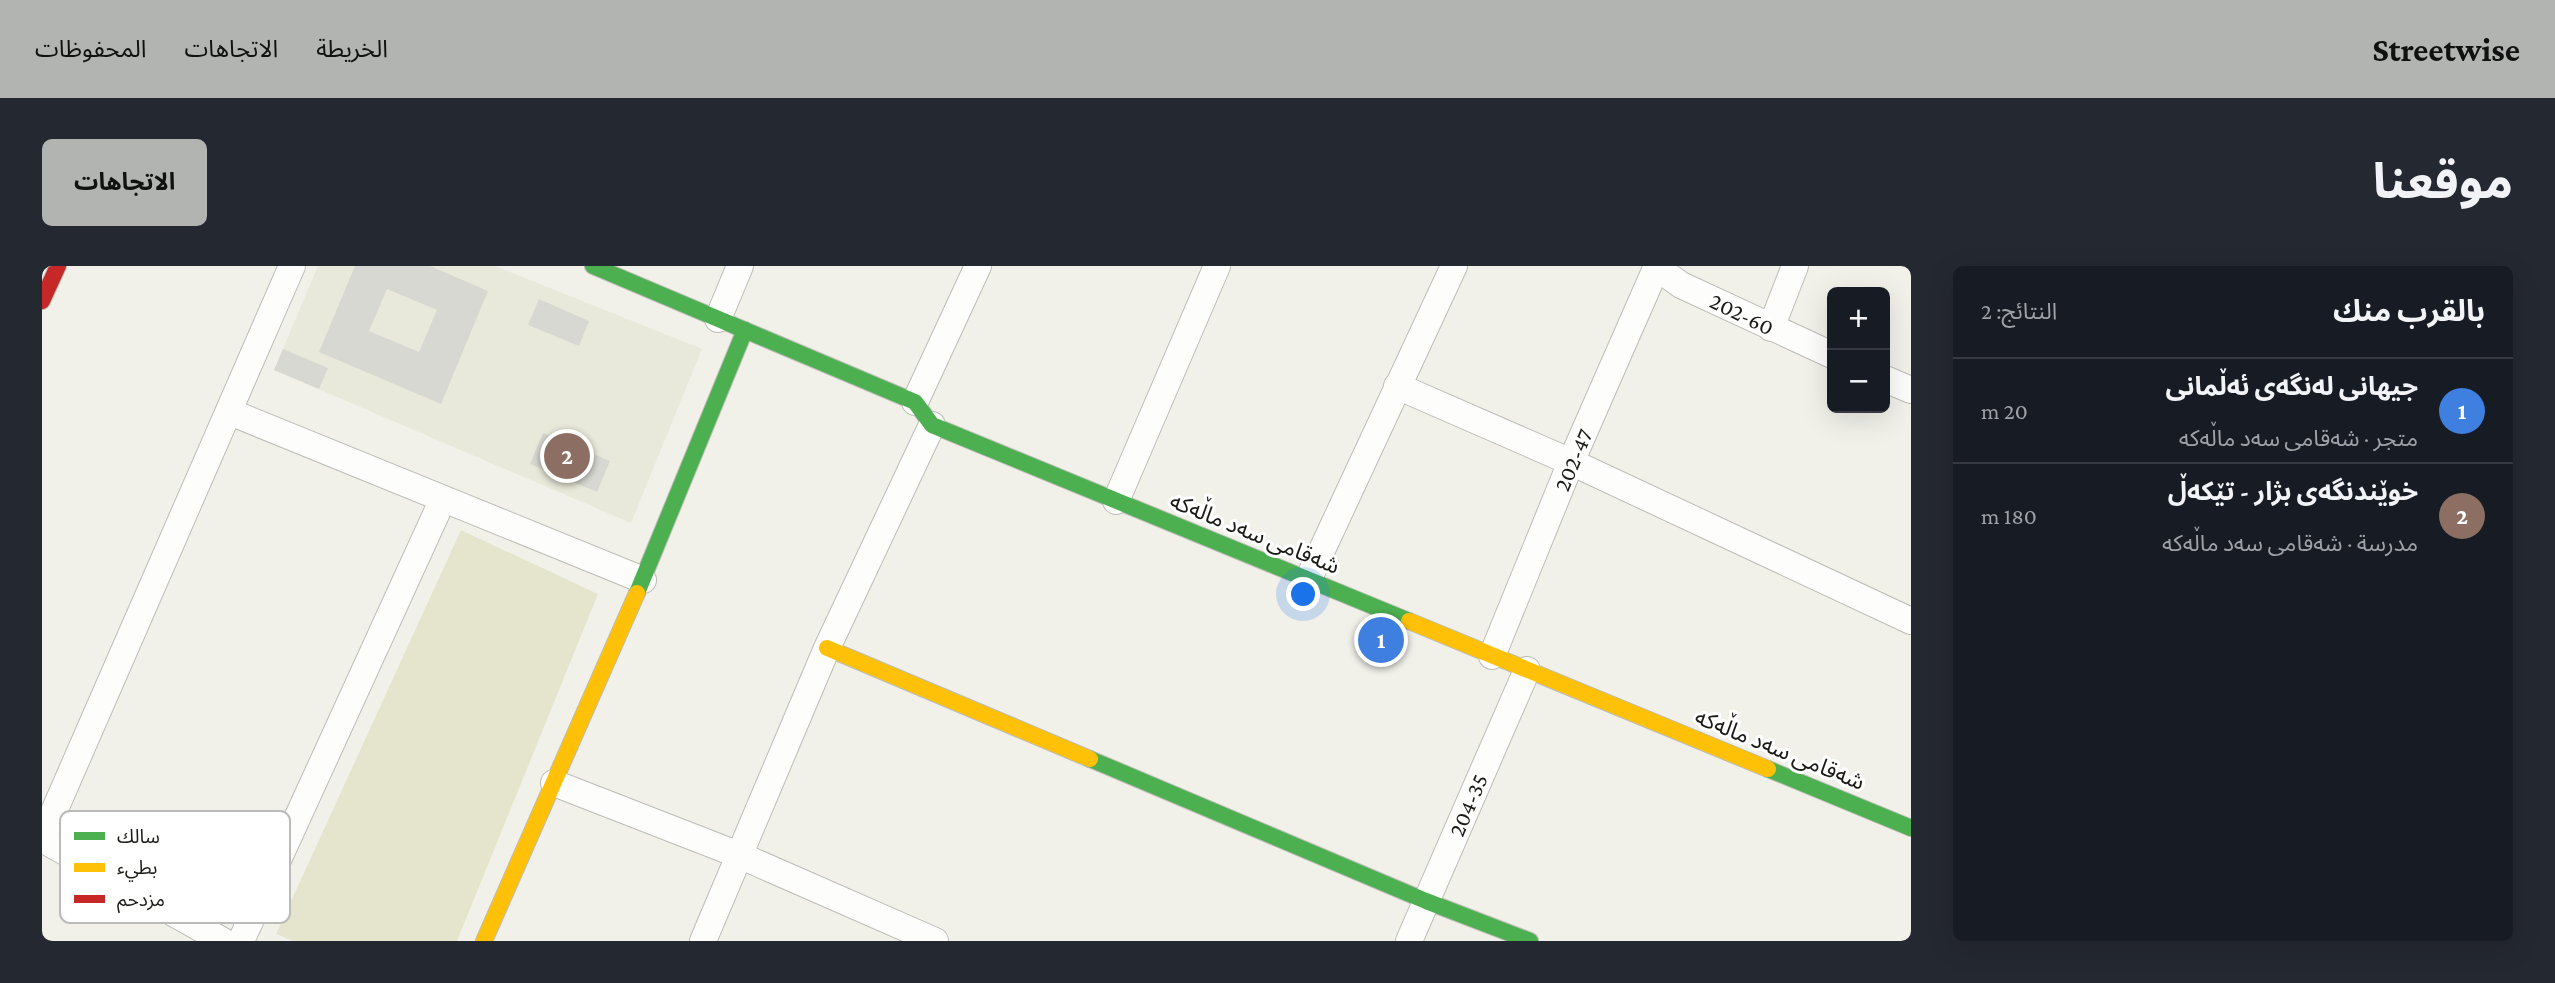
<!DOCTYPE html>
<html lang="ar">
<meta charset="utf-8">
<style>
body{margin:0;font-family:"Crimson Pro","Noto Sans Arabic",serif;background:#242831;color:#f1f3f6;direction:rtl}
.controls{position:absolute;right:21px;top:21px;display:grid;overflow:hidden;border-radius:10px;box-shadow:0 7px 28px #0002}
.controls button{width:63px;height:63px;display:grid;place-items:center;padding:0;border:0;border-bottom:2px solid #363941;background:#171b24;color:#f1f3f6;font:35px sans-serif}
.you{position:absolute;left:1262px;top:329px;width:24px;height:24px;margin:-18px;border:5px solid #fff;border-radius:50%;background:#1a73e8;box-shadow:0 0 0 10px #1a73e833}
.badge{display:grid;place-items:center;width:46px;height:46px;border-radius:50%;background:#b2b4b2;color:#fff;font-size:23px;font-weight:700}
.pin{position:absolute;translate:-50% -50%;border:4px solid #fff;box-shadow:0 2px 7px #0006}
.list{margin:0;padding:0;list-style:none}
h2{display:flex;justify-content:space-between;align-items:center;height:91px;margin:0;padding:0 28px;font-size:30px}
h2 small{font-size:23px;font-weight:400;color:#9ea1a6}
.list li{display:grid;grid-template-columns:46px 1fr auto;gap:21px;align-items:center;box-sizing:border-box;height:105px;padding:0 28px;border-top:2px solid #363941}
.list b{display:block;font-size:26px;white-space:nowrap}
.list p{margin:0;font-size:23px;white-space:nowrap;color:#9ea1a6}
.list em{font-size:23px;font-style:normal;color:#9ea1a6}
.map{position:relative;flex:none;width:1869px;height:675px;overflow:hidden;direction:ltr;border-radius:10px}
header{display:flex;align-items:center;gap:42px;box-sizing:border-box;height:98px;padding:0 35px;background:#b2b4b2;color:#111}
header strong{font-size:33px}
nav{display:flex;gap:38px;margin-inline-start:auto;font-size:24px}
.intro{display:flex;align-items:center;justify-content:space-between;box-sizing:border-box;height:168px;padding:0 42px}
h1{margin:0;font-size:49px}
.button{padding:18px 32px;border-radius:10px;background:#b2b4b2;color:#111;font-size:24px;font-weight:700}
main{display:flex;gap:42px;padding:0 42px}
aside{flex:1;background:#171b24;border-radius:10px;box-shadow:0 7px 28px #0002}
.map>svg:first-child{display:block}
.built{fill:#e8e9da}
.green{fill:#e5e5cd}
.building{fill:#d7d8d2;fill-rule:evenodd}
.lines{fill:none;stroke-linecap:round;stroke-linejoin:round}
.street-casing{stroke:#bdbdb8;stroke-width:28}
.fast-casing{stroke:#bdbdb8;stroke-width:18}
.slow-casing{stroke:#bdbdb8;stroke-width:18}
.jam-casing{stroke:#bdbdb8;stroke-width:18}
.street{stroke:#fdfdfc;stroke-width:26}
.fast{stroke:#4caf50;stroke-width:16}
.slow{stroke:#ffc107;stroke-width:16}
.jam{stroke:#c62828;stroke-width:16}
.labels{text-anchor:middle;stroke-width:6;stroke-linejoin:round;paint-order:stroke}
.street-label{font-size:23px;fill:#1b1b16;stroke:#fff}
.key{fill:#fff;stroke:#bbbbb9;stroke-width:2}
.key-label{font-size:19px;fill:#1b1b16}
</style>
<header>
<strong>Streetwise</strong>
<nav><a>الخريطة</a><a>الاتجاهات</a><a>المحفوظات</a></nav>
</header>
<div class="intro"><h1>موقعنا</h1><a class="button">الاتجاهات</a></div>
<main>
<aside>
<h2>بالقرب منك<small>النتائج: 2</small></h2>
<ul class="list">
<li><span class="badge" style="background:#3f7fe0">1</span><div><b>جیهانی لەنگەی ئەڵمانی</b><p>متجر · شەقامی سەد ماڵەکە</p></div><em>20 m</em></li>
<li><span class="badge" style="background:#8d6e63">2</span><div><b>خوێندنگەی بژار - تێکەڵ</b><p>مدرسة · شەقامی سەد ماڵەکە</p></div><em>180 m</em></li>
</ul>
</aside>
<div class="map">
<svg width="1869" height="675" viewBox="0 0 1869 675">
<rect width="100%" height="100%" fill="#f1f1ea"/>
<path class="built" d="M 276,0 L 453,0 L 660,83 L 589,257 L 232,104 Z"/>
<path class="green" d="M 419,264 L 556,328 L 415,675 L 251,675 L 234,668 Z"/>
<g class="building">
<path d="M 313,0 L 388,0 L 446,25 L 399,138 L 277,86 ZM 345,23 L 395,44 L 377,86 L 327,65 Z"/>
<path d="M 497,33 L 547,55 L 537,80 L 486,59 Z"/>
<path d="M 241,83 L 286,102 L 277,123 L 232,104 Z"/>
<path d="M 501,167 L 568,195 L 555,226 L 488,198 Z"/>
</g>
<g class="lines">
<defs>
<g id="street">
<path d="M 1614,1 L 1639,19 L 1790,89"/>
<path d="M 676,53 L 698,0"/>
<path d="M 1729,62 L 1753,0"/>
<path d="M 1843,113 L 1869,124"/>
<path d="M 1355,120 L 1529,196 L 1869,355"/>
<path d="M 873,136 L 936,0"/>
<path d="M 188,146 L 601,314"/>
<path d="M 1074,235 L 1175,0"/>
<path d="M 1266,314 L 1412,0"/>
<path d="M 1450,390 L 1529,196 L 1615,0"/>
<path d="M 512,517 L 697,589 L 893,675"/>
<path d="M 0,573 L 250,0"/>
<path d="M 0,573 L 181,675"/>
<path d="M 199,675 L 401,233"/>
<path d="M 661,675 L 785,382 L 890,159"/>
<path d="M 1367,675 L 1485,404"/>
</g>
<g id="fast">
<path d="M 551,0 L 873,136 L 890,159 L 1367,355"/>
<path d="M 595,327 L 703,64"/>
<path d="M 1048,493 L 1384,635 L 1488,675"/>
<path d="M 1726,503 L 1869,562"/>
</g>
<g id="slow">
<path d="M 1367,355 L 1726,503"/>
<path d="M 785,382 L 1048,493"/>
<path d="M 442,675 L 595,327"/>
</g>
<path id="jam" d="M 0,35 L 16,0"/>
</defs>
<use href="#street" class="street-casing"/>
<use href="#fast" class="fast-casing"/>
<use href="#slow" class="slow-casing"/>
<use href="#jam" class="jam-casing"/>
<use href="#street" class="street"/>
<use href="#fast" class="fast"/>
<use href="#slow" class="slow"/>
<use href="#jam" class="jam"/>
</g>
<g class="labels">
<g class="street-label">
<text transform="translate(1700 48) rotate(26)" y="8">202-60</text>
<text transform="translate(1531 194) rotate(-67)" y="8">202-47</text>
<text transform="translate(1213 267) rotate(22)" y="8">شەقامی سەد ماڵەکە</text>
<text transform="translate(1738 483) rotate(22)" y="8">شەقامی سەد ماڵەکە</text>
<text transform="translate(1426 539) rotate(-67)" y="8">204-35</text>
</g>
</g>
<rect x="18" y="545" width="230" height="112" rx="10" class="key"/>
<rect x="32" y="566" width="31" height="8" fill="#4caf50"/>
<rect x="32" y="597" width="31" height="9" fill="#ffc107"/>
<rect x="32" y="629" width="31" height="8" fill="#c62828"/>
<g class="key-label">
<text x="75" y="577">سالك</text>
<text x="75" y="608">بطيء</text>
<text x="75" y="640">مزدحم</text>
</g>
</svg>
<div class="controls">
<button>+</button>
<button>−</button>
</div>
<div class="you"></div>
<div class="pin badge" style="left:1339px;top:374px;background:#3f7fe0">1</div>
<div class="pin badge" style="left:525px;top:190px;background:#8d6e63">2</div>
</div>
</main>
